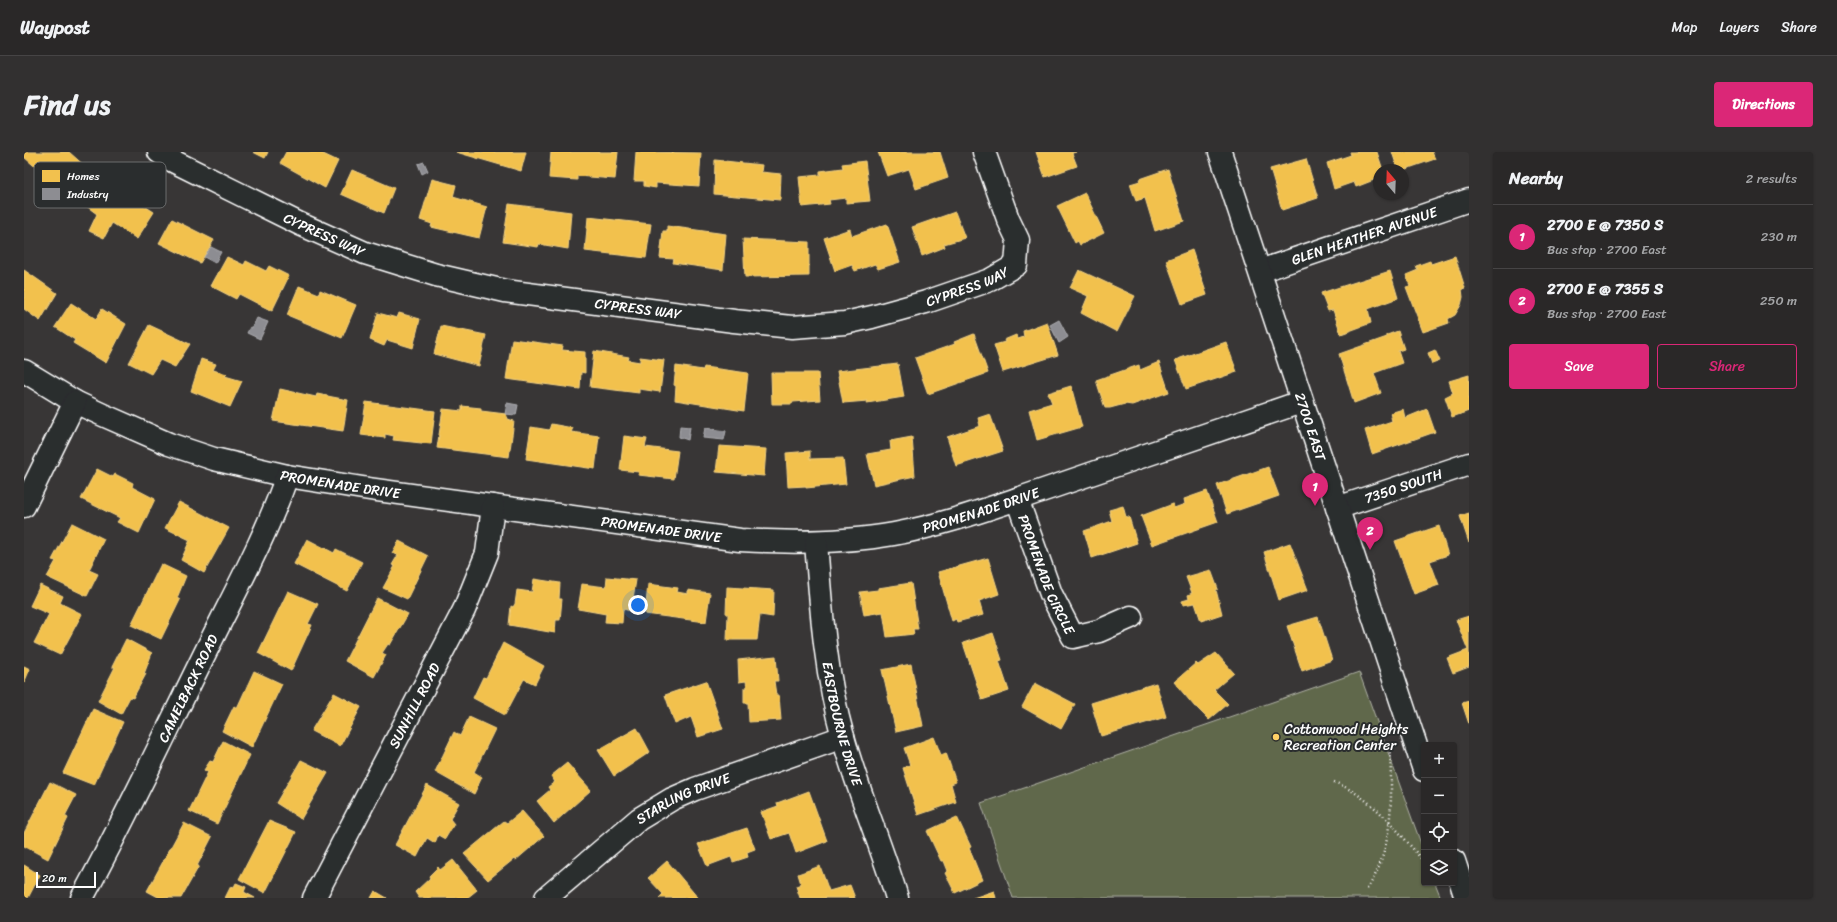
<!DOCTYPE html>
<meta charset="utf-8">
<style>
body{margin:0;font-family:Sriracha,sans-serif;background:#323030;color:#f1f3f6}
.controls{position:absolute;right:12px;bottom:12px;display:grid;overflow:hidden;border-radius:4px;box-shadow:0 1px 3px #0004}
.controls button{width:36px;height:36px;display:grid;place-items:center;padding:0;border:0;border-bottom:1px solid #464445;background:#2a2828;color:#f1f3f6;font:20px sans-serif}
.compass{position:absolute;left:1349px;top:12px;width:36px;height:36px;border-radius:50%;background:#2a2828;box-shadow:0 1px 3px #0004;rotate:341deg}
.scale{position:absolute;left:12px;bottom:10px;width:60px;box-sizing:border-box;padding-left:4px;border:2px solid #fff;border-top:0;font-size:11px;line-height:14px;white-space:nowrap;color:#fff;-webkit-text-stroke:3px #2a2d2e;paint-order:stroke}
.you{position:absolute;left:614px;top:453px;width:14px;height:14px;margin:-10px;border:3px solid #fff;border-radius:50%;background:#1a73e8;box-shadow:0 0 0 6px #1a73e833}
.badge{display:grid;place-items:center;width:26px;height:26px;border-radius:50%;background:#db2777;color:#fff;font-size:13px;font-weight:700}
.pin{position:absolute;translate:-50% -33px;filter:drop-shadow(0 1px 2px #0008)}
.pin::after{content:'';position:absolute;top:21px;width:14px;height:12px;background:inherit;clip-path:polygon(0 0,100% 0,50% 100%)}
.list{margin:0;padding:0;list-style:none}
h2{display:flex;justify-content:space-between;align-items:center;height:52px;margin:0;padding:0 16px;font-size:17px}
h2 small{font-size:13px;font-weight:400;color:#a5a6a8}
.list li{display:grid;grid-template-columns:26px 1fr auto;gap:12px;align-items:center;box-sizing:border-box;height:64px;padding:0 16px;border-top:1px solid #464445}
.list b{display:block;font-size:15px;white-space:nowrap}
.list p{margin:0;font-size:13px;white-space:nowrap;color:#a5a6a8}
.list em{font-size:13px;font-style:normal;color:#a5a6a8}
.actions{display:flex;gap:8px;padding:12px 16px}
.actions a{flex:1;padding:9px 0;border:1px solid #db2777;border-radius:4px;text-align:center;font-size:14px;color:#db2777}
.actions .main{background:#db2777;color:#fff}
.icon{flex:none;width:22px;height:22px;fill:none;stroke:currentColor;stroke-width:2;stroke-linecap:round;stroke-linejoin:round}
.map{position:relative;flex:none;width:1445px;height:746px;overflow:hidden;border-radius:4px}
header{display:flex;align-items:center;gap:24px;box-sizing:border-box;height:56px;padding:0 20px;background:#2a2828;border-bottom:1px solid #464445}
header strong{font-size:19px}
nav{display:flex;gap:22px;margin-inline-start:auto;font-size:14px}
.intro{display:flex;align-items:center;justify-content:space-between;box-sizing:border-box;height:96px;padding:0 24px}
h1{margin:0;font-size:28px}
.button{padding:10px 18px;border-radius:4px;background:#db2777;color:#fff;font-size:14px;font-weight:700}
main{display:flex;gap:24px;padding:0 24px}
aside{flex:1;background:#2a2828;border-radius:4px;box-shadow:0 1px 3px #0004}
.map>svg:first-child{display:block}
.pitch{fill:#61674c;stroke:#b0b3a6}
.homes{fill:#f2c14e;stroke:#f6d483}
.industry{fill:#8d8d92;stroke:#afafb3}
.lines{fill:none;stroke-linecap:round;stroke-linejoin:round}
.minor-casing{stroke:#fff;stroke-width:25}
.tertiary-casing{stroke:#fff;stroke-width:25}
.path{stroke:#fff;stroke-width:2.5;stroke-dasharray:1 3;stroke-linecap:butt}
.minor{stroke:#2a2d2e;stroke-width:22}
.tertiary{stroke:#2a2d2e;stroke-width:22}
.poi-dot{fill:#ffd166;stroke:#2a2d2e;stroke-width:1.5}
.labels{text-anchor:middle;stroke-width:4;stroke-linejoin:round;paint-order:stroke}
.street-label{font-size:14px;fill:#fff;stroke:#2a2d2e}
.poi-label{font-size:14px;fill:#fff;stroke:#2a2d2e;text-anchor:start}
.key{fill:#2a2d2e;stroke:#6a6c6d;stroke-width:1}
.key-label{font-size:11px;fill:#fff}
</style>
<header>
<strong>Waypost</strong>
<nav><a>Map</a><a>Layers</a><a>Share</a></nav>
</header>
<div class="intro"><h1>Find us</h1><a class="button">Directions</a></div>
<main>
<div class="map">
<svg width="1445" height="746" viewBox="0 0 1445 746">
<rect width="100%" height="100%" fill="#383636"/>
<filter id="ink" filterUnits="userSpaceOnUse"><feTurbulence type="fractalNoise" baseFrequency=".025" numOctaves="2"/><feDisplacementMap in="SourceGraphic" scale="8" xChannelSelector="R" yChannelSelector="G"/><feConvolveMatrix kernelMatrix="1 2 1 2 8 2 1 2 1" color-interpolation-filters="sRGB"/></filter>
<g filter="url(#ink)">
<path class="pitch" d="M 1335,520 L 1400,700 L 1400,731 L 1411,731 L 1417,746 L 989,746 L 957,651 Z"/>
<g class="homes">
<path d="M 0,0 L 45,0 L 63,16 L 40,40 L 0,5 Z"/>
<path d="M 229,0 L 244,0 L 241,6 Z"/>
<path d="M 262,0 L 295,0 L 314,9 L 301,36 L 256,11 Z"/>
<path d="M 432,0 L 502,0 L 497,19 Z"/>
<path d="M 527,0 L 594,0 L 591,27 L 553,24 L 553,28 L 525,26 Z"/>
<path d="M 612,0 L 677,1 L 675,34 L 632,31 L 632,36 L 620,34 L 620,29 L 610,29 Z"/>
<path d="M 854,0 L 916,0 L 924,26 L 892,37 L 885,17 L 863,24 Z"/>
<path d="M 1012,0 L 1052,0 L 1048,1 L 1053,14 L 1021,25 Z"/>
<path d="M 1326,0 L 1353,0 L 1359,18 L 1355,18 L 1355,26 L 1332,35 L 1330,30 L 1310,37 L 1303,11 L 1327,3 Z"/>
<path d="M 1368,0 L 1408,0 L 1411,7 L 1379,18 L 1374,18 Z"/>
<path d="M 1282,7 L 1294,46 L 1258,58 L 1246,17 Z"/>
<path d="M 691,8 L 738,13 L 737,20 L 757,22 L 756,48 L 690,42 Z"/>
<path d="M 841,9 L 846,49 L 822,51 L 822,46 L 805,48 L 806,52 L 778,55 L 775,25 L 796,23 L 796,19 L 819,16 L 818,12 Z"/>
<path d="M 1144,17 L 1160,69 L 1131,79 L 1121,46 L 1112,49 L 1106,32 L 1116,29 L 1115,27 Z"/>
<path d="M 328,18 L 370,36 L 360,61 L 317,42 Z"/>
<path d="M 77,27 L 93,37 L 94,34 L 115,45 L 113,49 L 130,60 L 113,87 L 88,71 L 80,86 L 65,79 L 73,62 L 61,53 Z"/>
<path d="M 408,27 L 432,33 L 429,45 L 463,55 L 455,86 L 407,75 L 408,72 L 396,68 Z"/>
<path d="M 1061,41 L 1080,81 L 1056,93 L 1054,89 L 1051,91 L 1033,54 Z"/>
<path d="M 485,52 L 547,60 L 544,97 L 515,92 L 514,95 L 479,90 Z"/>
<path d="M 931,60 L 941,86 L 920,92 L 921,95 L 898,104 L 888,75 Z"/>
<path d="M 564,65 L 627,72 L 622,106 L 561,99 Z"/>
<path d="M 148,67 L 190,88 L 176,111 L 135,91 Z"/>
<path d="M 863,72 L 876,110 L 854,117 L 851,112 L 831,119 L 828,113 L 811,119 L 800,86 L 826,77 L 828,84 Z"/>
<path d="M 643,74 L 702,82 L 699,118 L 649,111 L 650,107 L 636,106 L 639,79 L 643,79 Z"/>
<path d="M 719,87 L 785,90 L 785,124 L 721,125 Z"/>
<path d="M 1168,98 L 1183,143 L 1158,152 L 1142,108 Z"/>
<path d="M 1431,104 L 1441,136 L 1438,137 L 1439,145 L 1437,153 L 1431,163 L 1424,167 L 1425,171 L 1399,180 L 1382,135 L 1386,134 L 1382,123 L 1394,118 L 1392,114 L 1406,109 L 1407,112 Z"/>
<path d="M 203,105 L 220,113 L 222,109 L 242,119 L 245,114 L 265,124 L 248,159 L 215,142 L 212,147 L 187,134 Z"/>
<path d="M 0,118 L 33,141 L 16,169 L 0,157 Z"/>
<path d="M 1055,118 L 1111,144 L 1093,180 L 1057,161 L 1064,144 L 1046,136 Z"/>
<path d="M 1366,119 L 1374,146 L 1344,157 L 1347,171 L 1317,182 L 1309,158 L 1304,159 L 1297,141 Z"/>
<path d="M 275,134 L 295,142 L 296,138 L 332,153 L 318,186 L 263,163 Z"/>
<path d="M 47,151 L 72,167 L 78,157 L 102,172 L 82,211 L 49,191 L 51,188 L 31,175 Z"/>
<path d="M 354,161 L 373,166 L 375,161 L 396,167 L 389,196 L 363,188 L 360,194 L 346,188 Z"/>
<path d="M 1023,170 L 1034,203 L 979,220 L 970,193 L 981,190 L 980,188 L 992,183 L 994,187 L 1000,185 L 999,179 Z"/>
<path d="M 125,173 L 166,192 L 151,215 L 136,208 L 127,222 L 105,211 Z"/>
<path d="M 417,174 L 462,183 L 455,214 L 410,202 Z"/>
<path d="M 1374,179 L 1380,197 L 1374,199 L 1378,211 L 1350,221 L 1357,241 L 1330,251 L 1315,202 L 1363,185 L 1363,183 Z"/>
<path d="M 950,182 L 964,221 L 904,242 L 891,206 L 931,192 L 930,190 Z"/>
<path d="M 488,187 L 539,194 L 538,198 L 561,200 L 561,221 L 557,220 L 556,237 L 482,227 Z"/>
<path d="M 1202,190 L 1213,220 L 1162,237 L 1151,208 Z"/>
<path d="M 1411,198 L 1416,209 L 1408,212 L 1404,201 Z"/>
<path d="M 570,199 L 605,205 L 604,208 L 616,210 L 616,205 L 640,208 L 636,240 L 615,237 L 615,241 L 566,235 Z"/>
<path d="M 177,207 L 192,212 L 189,218 L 203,222 L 201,224 L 218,229 L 206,255 L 167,239 Z"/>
<path d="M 1135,210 L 1145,240 L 1108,253 L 1101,252 L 1086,256 L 1081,256 L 1072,228 L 1115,213 L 1116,218 Z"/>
<path d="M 874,212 L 880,245 L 843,251 L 844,249 L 819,251 L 813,219 Z"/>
<path d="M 652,214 L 679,218 L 680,215 L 724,221 L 720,259 L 651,248 L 652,234 L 650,233 Z"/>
<path d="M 747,221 L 794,221 L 796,248 L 769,250 L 768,252 L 748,252 Z"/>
<path d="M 1445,223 L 1445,259 L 1428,265 L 1421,245 L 1429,241 L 1425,229 Z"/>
<path d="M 1047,234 L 1058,275 L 1013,288 L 1005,258 L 1028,251 L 1024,241 Z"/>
<path d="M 256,237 L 292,245 L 293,242 L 324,248 L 319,279 L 249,269 Z"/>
<path d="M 342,250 L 411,259 L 407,292 L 369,288 L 370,284 L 361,282 L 361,286 L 337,283 Z"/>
<path d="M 438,254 L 457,256 L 457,259 L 482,262 L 484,267 L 490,269 L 485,305 L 413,296 L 419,257 L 438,259 Z"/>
<path d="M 1379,257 L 1381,266 L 1403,257 L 1411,280 L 1348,302 L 1341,278 L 1368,269 L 1366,261 Z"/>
<path d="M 966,262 L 979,299 L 932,314 L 923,285 L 956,274 L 954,266 Z"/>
<path d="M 527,272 L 549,276 L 547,280 L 575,284 L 571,317 L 502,307 L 507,275 L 525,278 Z"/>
<path d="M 600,284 L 623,287 L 621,295 L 654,299 L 650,327 L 614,323 L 615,320 L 596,318 Z"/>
<path d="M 888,285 L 891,324 L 850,333 L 843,302 L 867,298 L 866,289 Z"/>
<path d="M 695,294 L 742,297 L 740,324 L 692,320 Z"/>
<path d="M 786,299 L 786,307 L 819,306 L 822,332 L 782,336 L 782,334 L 764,335 L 762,301 Z"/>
<path d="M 1244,315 L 1255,344 L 1203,362 L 1193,333 Z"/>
<path d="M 73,317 L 89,325 L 91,322 L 109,331 L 108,335 L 131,347 L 115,381 L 93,370 L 96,366 L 57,347 Z"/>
<path d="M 1183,339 L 1194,370 L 1128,393 L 1117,364 L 1149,352 L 1150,356 L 1161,352 L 1160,347 Z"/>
<path d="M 155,350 L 205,376 L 180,421 L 157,408 L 166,388 L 141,376 Z"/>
<path d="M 1099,354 L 1102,365 L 1105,365 L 1113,391 L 1068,406 L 1060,379 L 1088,369 L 1085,358 Z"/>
<path d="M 1445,361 L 1445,391 L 1436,364 Z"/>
<path d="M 48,371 L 80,387 L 65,418 L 74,422 L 63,444 L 23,425 L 32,409 L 28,408 Z"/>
<path d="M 1415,374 L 1424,403 L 1406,409 L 1415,433 L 1390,442 L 1371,389 Z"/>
<path d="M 283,387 L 310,401 L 312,397 L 338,410 L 323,439 L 270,412 Z"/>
<path d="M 375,389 L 404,404 L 383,447 L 359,436 L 371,414 L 368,413 L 374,403 L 368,401 Z"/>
<path d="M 1266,391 L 1284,438 L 1255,448 L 1240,400 Z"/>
<path d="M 964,406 L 975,442 L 955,449 L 959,463 L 933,470 L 932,467 L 928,469 L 914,420 Z"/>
<path d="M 137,412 L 162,424 L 153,446 L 156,448 L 137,487 L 107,473 Z"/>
<path d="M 1187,418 L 1194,437 L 1192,438 L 1198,462 L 1177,469 L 1171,451 L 1159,453 L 1158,449 L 1165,447 L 1164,443 L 1168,441 L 1162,425 Z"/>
<path d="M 583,425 L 612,428 L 607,459 L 599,457 L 598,471 L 581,470 L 582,462 L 554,457 L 558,432 L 582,435 Z"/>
<path d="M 510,427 L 536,431 L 535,447 L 538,447 L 536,468 L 532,468 L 531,481 L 485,473 L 487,454 L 489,455 L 491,452 L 493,438 L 508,440 Z"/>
<path d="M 887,431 L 894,477 L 889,477 L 890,482 L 863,485 L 859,460 L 840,463 L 836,440 L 854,438 L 854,436 Z"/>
<path d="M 624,432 L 654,436 L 653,440 L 664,442 L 664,438 L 686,441 L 682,470 L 621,462 Z"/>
<path d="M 16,433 L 39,444 L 36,451 L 58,462 L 36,503 L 10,491 L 25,462 L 6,454 Z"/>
<path d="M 703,435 L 750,438 L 749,465 L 736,463 L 733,488 L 703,488 L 704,462 L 702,461 Z"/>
<path d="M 264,439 L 294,452 L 284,472 L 288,473 L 267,519 L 234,501 Z"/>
<path d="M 353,446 L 384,462 L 366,493 L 364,492 L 358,501 L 362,503 L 350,525 L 321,509 Z"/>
<path d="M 1445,464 L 1445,515 L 1429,521 L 1423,506 L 1444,498 L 1432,468 Z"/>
<path d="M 1294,465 L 1308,508 L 1278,519 L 1263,474 Z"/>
<path d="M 969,481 L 978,508 L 975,509 L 985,539 L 958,548 L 939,491 Z"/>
<path d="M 102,487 L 128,501 L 120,522 L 122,522 L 109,546 L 106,545 L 97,562 L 74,549 L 91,515 L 88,515 Z"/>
<path d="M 479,491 L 520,514 L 511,532 L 500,527 L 481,563 L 449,546 L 459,525 L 462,526 Z"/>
<path d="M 1192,501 L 1210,521 L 1190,538 L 1204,552 L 1185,568 L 1172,555 L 1171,555 L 1150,530 L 1172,511 L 1174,513 Z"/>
<path d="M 752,504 L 754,529 L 750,529 L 752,543 L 755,543 L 757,568 L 725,570 L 724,551 L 720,551 L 720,536 L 723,536 L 722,529 L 715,530 L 714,508 Z"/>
<path d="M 887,512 L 899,574 L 872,580 L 858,518 Z"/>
<path d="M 0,514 L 6,517 L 0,531 Z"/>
<path d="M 230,519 L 258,532 L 228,595 L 198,579 L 210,554 L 213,556 Z"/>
<path d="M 682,529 L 699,577 L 674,585 L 667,565 L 651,572 L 641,543 Z"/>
<path d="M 1011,531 L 1051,552 L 1037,577 L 998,555 Z"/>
<path d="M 1132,531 L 1142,565 L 1077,584 L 1067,551 Z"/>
<path d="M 310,541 L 337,555 L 316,594 L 287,579 Z"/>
<path d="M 1445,549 L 1445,572 L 1438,551 Z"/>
<path d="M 69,557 L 99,570 L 70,633 L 39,621 Z"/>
<path d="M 445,565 L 471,577 L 450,620 L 458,625 L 450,642 L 411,620 L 430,580 L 436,584 Z"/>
<path d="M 613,576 L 626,600 L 590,624 L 574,598 Z"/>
<path d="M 910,585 L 917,603 L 922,601 L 932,630 L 927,632 L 932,650 L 894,663 L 879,616 L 886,613 L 880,596 Z"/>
<path d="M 199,589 L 226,603 L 193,672 L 165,659 L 184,620 L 180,618 L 186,609 L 189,610 Z"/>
<path d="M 277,608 L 304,621 L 277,667 L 252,651 Z"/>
<path d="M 543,611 L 567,638 L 530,671 L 513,649 L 526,638 L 524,635 L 531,630 L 527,624 Z"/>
<path d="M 26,630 L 52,643 L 41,664 L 44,666 L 24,707 L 0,694 L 0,681 Z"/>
<path d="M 403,633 L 435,651 L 426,667 L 430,672 L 421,687 L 414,683 L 411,691 L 403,686 L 393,705 L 371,693 Z"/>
<path d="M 785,639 L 803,689 L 772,701 L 765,681 L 747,687 L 737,660 L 754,654 L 753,651 Z"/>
<path d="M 498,659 L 520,684 L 492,708 L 490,707 L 464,728 L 440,702 L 480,669 L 483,671 Z"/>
<path d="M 933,665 L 947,695 L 945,696 L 958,728 L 931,741 L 921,721 L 924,719 L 920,709 L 917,709 L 903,679 Z"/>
<path d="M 245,669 L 272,680 L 241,741 L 215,727 Z"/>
<path d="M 160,671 L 188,685 L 173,714 L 175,714 L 157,746 L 136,746 L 123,739 Z"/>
<path d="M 723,676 L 731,697 L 723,700 L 724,705 L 709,710 L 707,705 L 683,714 L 674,692 Z"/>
<path d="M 429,708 L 453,738 L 443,746 L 395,746 L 391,740 L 406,726 L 405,724 L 414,715 L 416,718 Z"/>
<path d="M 643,709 L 674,746 L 635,746 L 639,742 L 624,726 Z"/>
<path d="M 0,713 L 16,723 L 4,746 L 0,746 Z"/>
<path d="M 796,714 L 805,739 L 826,733 L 831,746 L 776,746 L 772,734 L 777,732 L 774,722 Z"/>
<path d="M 212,731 L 222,735 L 220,740 L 231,746 L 201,746 L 207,734 L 210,735 Z"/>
<path d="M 351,739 L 363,746 L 347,746 Z"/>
<path d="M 970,739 L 972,746 L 949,746 Z"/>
</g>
<g class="industry">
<path d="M 400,10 L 404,19 L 398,22 L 394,12 Z"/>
<path d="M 187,95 L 197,100 L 191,111 L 180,105 Z"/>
<path d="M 233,166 L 244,170 L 236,187 L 223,181 L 226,175 L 228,176 Z"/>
<path d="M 1035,168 L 1044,185 L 1035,191 L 1026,173 Z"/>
<path d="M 483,251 L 494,253 L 492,263 L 481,262 Z"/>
<path d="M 656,274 L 666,275 L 664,288 L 655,285 Z"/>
<path d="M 681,276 L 702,279 L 700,288 L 679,286 Z"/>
</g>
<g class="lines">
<defs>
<g id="minor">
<path id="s1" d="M 135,0 L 149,9 L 276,72 L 341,101 L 412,123 L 481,139 L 710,169 L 768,175 L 821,171 L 848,165 L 902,150 L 966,128 L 992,113 L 994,88 L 984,67 L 960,0"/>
<path id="s2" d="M 1236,119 L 1445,48"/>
<path id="s3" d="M 0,219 L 51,250 L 79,263 L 145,292 L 190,307 L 263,324 L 345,337 L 716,388 C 768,391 819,391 870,382 C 920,373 969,355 1017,339 C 1104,310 1190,279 1277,250"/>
<path id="s4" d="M 993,347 L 1027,442 L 1049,485 L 1075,479 L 1107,465"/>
<path d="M 0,354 L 51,250"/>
<path id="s5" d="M 1313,356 L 1445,312"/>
<path id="s6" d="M 792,390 C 797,456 801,521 819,585 C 834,640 857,692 873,746"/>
<path id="s7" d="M 58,746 C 103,664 142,580 183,497 C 211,440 242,384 263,324"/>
<path id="s8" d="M 290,746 L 440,458 L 463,401 L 469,354"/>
<path id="s9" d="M 522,746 L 615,667 L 648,647 L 671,637 L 819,585"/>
</g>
<g id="tertiary">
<path id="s10" d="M 1196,0 L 1400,618"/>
<path d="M 1430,709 L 1442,746"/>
</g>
</defs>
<use href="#minor" class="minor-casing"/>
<use href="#tertiary" class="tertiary-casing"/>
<g class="path">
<path d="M 1310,630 C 1348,645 1375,680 1400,710"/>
<path d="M 1343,737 C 1370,698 1368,645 1366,600"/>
</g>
<use href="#minor" class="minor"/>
<use href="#tertiary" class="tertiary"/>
</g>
</g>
<circle class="poi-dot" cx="1252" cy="585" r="4"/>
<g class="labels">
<g class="street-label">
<text dy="5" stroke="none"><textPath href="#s1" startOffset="185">CYPRESS WAY</textPath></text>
<text dy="5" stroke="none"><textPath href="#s2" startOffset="110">GLEN HEATHER AVENUE</textPath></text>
<text dy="5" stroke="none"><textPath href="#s1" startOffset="845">CYPRESS WAY</textPath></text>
<text dy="5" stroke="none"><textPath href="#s1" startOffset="509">CYPRESS WAY</textPath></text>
<text dy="5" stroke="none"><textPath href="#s10" startOffset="289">2700 EAST</textPath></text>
<text dy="5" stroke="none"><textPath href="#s3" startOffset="339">PROMENADE DRIVE</textPath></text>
<text dy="5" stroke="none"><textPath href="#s5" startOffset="70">7350 SOUTH</textPath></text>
<text dy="5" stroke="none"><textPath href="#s3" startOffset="987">PROMENADE DRIVE</textPath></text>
<text dy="5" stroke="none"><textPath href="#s3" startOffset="663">PROMENADE DRIVE</textPath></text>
<text dy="5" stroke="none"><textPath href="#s4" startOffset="81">PROMENADE CIRCLE</textPath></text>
<text dy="5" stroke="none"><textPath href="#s7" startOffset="235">CAMELBACK ROAD</textPath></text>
<text dy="5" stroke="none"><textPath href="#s8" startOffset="217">SUNHILL ROAD</textPath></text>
<text dy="5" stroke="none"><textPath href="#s6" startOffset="184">EASTBOURNE DRIVE</textPath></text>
<text dy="5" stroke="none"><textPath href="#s9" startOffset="171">STARLING DRIVE</textPath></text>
</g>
<g class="poi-label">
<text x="1260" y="582">Cottonwood Heights<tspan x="1260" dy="16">Recreation Center</tspan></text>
</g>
</g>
<rect x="10" y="10" width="132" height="46" rx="6" class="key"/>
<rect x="18" y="18" width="18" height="12" fill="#f2c14e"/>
<rect x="18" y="36" width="18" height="12" fill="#8d8d92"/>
<g class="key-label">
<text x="43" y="28">Homes</text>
<text x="43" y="46">Industry</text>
</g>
</svg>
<div class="controls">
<button>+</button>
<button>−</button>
<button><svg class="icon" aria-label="locate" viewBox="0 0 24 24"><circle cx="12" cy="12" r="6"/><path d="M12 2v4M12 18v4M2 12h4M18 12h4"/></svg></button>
<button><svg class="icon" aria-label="layers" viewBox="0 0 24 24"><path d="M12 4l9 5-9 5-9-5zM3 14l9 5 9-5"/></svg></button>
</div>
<svg class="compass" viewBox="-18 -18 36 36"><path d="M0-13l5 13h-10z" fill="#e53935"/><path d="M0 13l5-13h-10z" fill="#a5a6a8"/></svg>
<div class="scale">20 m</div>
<div class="you"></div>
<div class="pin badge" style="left:1291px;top:354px">1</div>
<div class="pin badge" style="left:1346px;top:398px">2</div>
</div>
<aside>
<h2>Nearby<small>2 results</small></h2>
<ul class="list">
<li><span class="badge">1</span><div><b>2700 E @ 7350 S</b><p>Bus stop · 2700 East</p></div><em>230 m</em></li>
<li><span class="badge">2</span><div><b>2700 E @ 7355 S</b><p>Bus stop · 2700 East</p></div><em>250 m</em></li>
</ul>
<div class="actions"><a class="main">Save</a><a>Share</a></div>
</aside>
</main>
